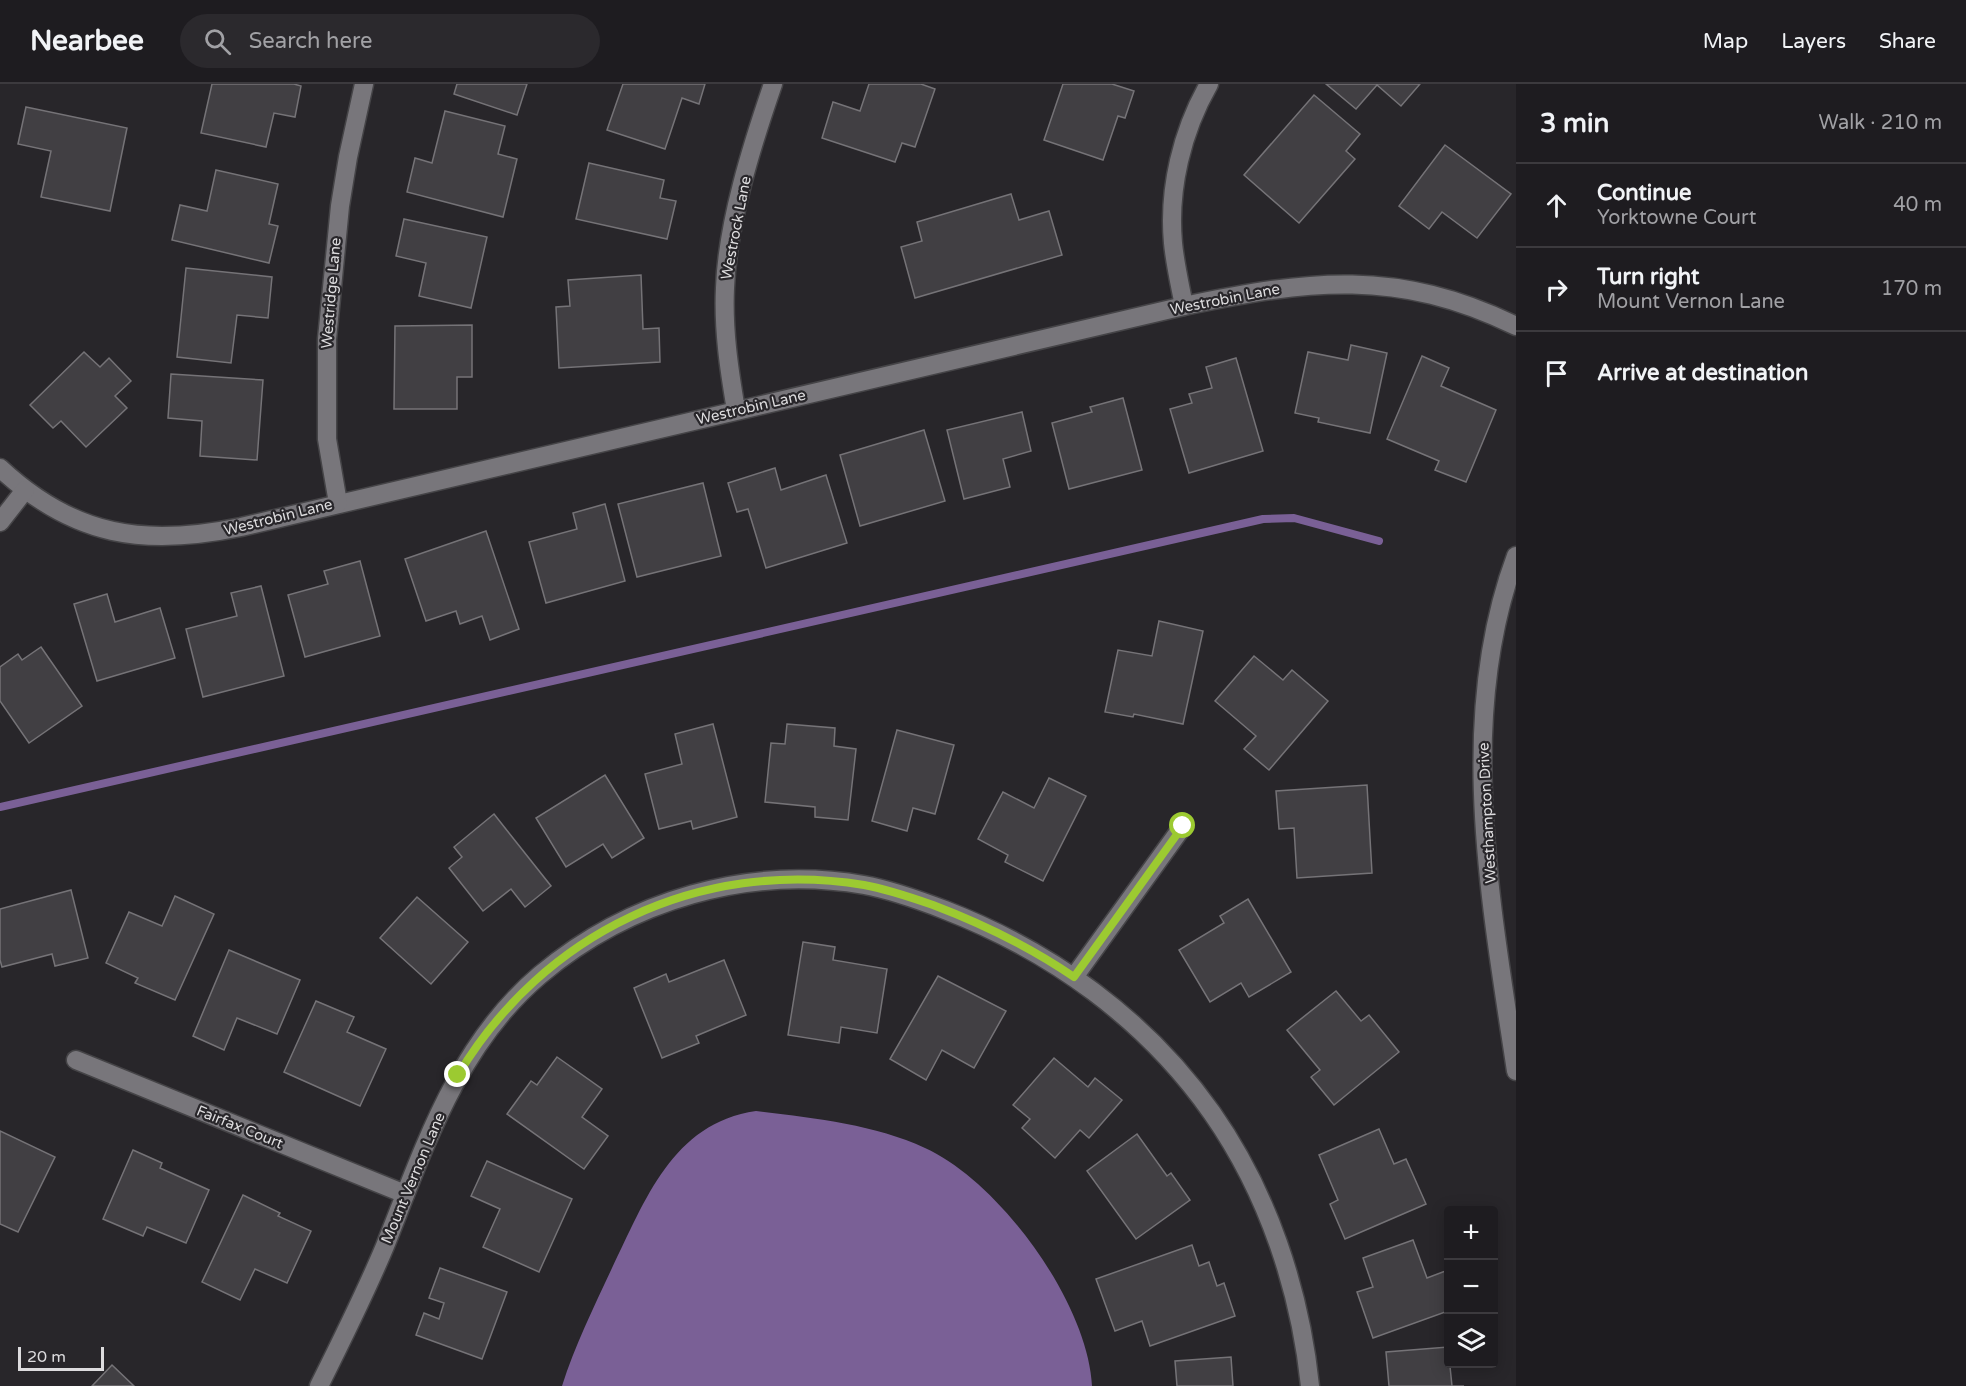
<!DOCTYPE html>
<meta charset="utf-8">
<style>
body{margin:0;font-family:"Varela Round",sans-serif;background:#2b292d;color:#f1f3f6}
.controls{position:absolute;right:18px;bottom:18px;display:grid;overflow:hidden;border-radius:6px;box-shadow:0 3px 15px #0003}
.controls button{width:54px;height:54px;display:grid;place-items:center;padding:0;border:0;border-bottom:2px solid #3c3a3e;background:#1e1c20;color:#f1f3f6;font:30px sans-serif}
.scale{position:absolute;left:18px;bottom:15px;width:86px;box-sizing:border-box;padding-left:6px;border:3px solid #dddcde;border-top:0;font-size:16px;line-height:21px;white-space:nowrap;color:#dddcde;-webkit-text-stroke:4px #28262a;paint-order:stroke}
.stop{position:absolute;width:18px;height:18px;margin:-14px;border:4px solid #9cca31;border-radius:50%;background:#fff}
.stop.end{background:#9cca31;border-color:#fff;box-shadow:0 2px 6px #0008}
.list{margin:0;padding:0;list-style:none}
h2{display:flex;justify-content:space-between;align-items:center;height:78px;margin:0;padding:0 24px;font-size:26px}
h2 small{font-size:20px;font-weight:400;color:#a1a1a5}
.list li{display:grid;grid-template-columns:39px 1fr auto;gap:18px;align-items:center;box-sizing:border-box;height:84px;padding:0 24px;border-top:2px solid #3c3a3e}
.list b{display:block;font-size:22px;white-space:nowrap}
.list p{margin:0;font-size:20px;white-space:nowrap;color:#a1a1a5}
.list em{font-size:20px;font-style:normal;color:#a1a1a5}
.icon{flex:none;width:33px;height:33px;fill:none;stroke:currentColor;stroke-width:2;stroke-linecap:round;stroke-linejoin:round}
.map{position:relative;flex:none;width:1516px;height:1302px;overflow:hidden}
header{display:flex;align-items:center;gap:36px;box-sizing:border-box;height:84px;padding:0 30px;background:#1e1c20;border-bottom:2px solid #3c3a3e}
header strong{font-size:28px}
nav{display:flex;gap:33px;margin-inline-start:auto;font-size:21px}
.search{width:420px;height:54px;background:#2b292d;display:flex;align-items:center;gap:15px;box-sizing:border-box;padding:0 21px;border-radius:33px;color:#a1a1a5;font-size:22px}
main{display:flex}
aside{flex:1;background:#1e1c20}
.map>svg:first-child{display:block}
.water{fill:#7a6096}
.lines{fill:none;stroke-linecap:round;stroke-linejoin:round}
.stream{stroke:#7a6096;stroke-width:8}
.building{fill:#413f43;stroke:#757377;stroke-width:1.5}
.street-casing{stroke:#454447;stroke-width:21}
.street{stroke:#78767b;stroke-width:18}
.route{stroke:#9cca31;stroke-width:8}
.labels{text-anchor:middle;stroke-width:4.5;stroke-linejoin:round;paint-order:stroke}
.street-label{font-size:15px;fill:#dddcde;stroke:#28262a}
</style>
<header>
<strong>Nearbee</strong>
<div class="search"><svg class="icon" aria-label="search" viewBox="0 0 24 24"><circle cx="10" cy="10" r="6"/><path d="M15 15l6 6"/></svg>Search here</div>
<nav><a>Map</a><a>Layers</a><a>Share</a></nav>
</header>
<main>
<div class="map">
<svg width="1516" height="1302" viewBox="0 0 1516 1302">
<rect width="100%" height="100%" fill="#28262a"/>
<path class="water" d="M 756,1027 C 812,1034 874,1040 925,1064 C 1000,1098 1088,1219 1092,1302 L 562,1302 C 575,1261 594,1223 612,1184 C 645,1117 672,1039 756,1027 Z"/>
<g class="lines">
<path class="stream" d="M 0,723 L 1263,435 L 1294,434 L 1379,457"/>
</g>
<g class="building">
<path d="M 212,0 L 294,0 L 301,2 L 295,33 L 274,29 L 266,63 L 201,49 Z"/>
<path d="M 457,0 L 527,0 L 517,31 L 454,10 Z"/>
<path d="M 623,0 L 705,0 L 699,20 L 682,14 L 665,65 L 607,46 Z"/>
<path d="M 869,0 L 921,0 L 935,5 L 915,63 L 902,59 L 895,78 L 822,54 L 833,18 L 860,27 Z"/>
<path d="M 1063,0 L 1112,0 L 1134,7 L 1125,34 L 1118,32 L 1103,76 L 1044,56 Z"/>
<path d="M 1326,0 L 1420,0 L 1401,22 L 1377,1 L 1356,25 Z"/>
<path d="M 1314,11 L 1360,50 L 1346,67 L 1355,75 L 1299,139 L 1244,91 Z"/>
<path d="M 26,23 L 127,44 L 110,127 L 41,113 L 51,67 L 18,60 Z"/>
<path d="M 445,27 L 505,42 L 498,70 L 517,75 L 503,133 L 407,108 L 415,74 L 432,79 Z"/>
<path d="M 1445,61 L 1511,110 L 1477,154 L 1442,128 L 1429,145 L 1399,122 Z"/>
<path d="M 589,79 L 664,96 L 660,114 L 676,117 L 667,155 L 576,135 Z"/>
<path d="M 216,86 L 278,100 L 269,140 L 278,142 L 269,179 L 172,156 L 180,121 L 207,127 Z"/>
<path d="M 1011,110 L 1019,136 L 1049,127 L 1062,171 L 915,214 L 901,163 L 922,157 L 917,138 Z"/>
<path d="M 404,135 L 487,153 L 471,224 L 419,212 L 426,179 L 396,172 Z"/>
<path d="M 186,184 L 272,193 L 268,234 L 237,231 L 231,279 L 177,273 Z"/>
<path d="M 641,191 L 643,245 L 659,244 L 660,278 L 559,284 L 556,223 L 570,222 L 568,196 Z"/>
<path d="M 472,241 L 472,293 L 457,293 L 457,325 L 394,325 L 395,242 Z"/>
<path d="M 1351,261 L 1387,269 L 1370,349 L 1318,338 L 1319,334 L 1295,329 L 1308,268 L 1348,276 Z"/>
<path d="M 84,268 L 100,283 L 109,274 L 131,297 L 115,312 L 127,324 L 86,363 L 61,337 L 53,344 L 30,321 Z"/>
<path d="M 1422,272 L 1449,284 L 1441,302 L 1496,326 L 1466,398 L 1435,386 L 1439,377 L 1387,355 Z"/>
<path d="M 1236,274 L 1263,367 L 1189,389 L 1170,325 L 1192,319 L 1189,310 L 1212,304 L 1206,283 Z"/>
<path d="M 171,290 L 263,296 L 257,376 L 200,372 L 202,337 L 168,334 Z"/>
<path d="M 1123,314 L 1142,386 L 1069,405 L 1052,339 L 1092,328 L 1090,323 Z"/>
<path d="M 1022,328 L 1031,367 L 1003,375 L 1010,403 L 964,415 L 947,346 Z"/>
<path d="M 924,346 L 945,417 L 860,442 L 840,371 Z"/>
<path d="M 775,384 L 781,406 L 826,391 L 847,459 L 766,484 L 748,425 L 737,428 L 728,399 Z"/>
<path d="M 703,399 L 721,472 L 637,493 L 618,420 Z"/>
<path d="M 605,420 L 625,497 L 546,519 L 529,458 L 577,445 L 573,429 Z"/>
<path d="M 486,447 L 519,545 L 490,556 L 482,532 L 460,540 L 456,527 L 426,537 L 405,475 Z"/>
<path d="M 360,477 L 380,552 L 305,573 L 288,511 L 328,500 L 324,487 Z"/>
<path d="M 261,502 L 284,592 L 203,613 L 186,545 L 237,532 L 231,509 Z"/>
<path d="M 107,510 L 115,538 L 160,524 L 175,574 L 97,597 L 74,520 Z"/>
<path d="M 1159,537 L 1203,547 L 1183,640 L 1134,630 L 1133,633 L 1105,628 L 1118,566 L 1152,572 Z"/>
<path d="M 41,563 L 82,622 L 29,659 L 0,617 L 0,583 L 18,570 L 22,576 Z"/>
<path d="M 1254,572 L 1283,596 L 1292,586 L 1328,617 L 1269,686 L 1244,665 L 1256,652 L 1215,617 Z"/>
<path d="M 713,640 L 737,733 L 693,745 L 691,737 L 659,745 L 645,690 L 682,680 L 675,650 Z"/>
<path d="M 787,640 L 835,644 L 834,662 L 856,665 L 848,736 L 815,733 L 815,723 L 765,718 L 771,659 L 785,660 Z"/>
<path d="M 897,646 L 954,661 L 935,730 L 913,724 L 907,747 L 872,737 Z"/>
<path d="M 605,691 L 644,754 L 612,774 L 603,760 L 566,783 L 536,734 Z"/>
<path d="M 1049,694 L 1086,712 L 1043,797 L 1005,778 L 1008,771 L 978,755 L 1003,708 L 1034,724 Z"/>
<path d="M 1367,701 L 1372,789 L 1297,794 L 1294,744 L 1279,745 L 1276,707 Z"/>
<path d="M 494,730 L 551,802 L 525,823 L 511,805 L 483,827 L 449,784 L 462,773 L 454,763 Z"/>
<path d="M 71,806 L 88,874 L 55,882 L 52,870 L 2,883 L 0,876 L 0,825 Z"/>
<path d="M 175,812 L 214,830 L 175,916 L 135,899 L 138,894 L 106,879 L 129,828 L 162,842 Z"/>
<path d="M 417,813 L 468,858 L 431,900 L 380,854 Z"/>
<path d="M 1248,815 L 1291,888 L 1249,913 L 1241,899 L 1210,918 L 1179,866 L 1224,839 L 1220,832 Z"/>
<path d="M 803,858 L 835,863 L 833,876 L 887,885 L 877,949 L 841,943 L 839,959 L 788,951 Z"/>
<path d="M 229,866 L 300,896 L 277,950 L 237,934 L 224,966 L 193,952 Z"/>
<path d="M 724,876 L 746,931 L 696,952 L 699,959 L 662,974 L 634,904 L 666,890 L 669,898 Z"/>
<path d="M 938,892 L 1006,927 L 974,984 L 942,966 L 926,996 L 890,975 Z"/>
<path d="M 1336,907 L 1361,937 L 1369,931 L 1399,968 L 1334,1021 L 1311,993 L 1320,986 L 1287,946 Z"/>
<path d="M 316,917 L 354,933 L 347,948 L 386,965 L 360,1022 L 284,988 Z"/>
<path d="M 557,973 L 602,1005 L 582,1033 L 608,1052 L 584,1085 L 507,1030 L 531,997 L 537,1001 Z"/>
<path d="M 1054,974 L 1088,1003 L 1095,994 L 1122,1016 L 1089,1054 L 1080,1046 L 1055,1074 L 1022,1044 L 1030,1035 L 1013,1021 Z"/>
<path d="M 1379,1045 L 1394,1080 L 1406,1075 L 1426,1120 L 1345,1155 L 1330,1120 L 1338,1116 L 1319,1071 Z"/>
<path d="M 0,1047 L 55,1073 L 18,1148 L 0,1140 Z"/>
<path d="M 1137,1050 L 1167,1092 L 1171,1089 L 1190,1116 L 1136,1155 L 1087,1087 Z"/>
<path d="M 133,1066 L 162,1079 L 160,1084 L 209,1106 L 186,1159 L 147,1143 L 143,1152 L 103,1135 Z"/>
<path d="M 487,1077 L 572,1115 L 539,1188 L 483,1163 L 500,1125 L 471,1112 Z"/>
<path d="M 243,1111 L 280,1129 L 278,1132 L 311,1147 L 287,1199 L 255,1185 L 240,1216 L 202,1198 Z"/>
<path d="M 1413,1156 L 1427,1194 L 1448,1186 L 1448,1227 L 1373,1254 L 1357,1208 L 1373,1203 L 1363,1174 Z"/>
<path d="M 1192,1161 L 1199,1182 L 1209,1178 L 1217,1202 L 1224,1199 L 1235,1232 L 1150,1262 L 1142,1237 L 1115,1247 L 1096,1195 Z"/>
<path d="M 440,1184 L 507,1208 L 482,1275 L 416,1251 L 424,1229 L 439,1235 L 444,1219 L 429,1214 Z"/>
<path d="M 1448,1263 L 1452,1302 L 1464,1302 L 1389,1302 L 1386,1268 Z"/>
<path d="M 1231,1273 L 1233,1302 L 1177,1302 L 1175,1277 Z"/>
<path d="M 112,1281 L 134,1302 L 92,1302 Z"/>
</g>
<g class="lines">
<defs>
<g id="street">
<path d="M 1184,222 C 1180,201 1175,180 1173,159 C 1168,105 1182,47 1209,0"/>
<path d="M 736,326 C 729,285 723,245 725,204 C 727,140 752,61 773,0"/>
<path d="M 0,384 C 74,453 145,463 241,443 L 1184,222 C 1309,196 1397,184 1516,242"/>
<path d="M 338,419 L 327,355 L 327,255 L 340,122 L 348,73 L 364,0"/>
<path d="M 0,438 L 25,406"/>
<path d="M 1516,472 C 1455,635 1491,820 1516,987"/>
<path d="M 1074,893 L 1183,742"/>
<path d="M 76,976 L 405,1110"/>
<path d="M 319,1302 C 342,1256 365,1210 385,1162 C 424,1064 457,961 540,891 C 629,816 749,781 864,801 C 892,806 919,816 945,826 C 1051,867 1146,935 1212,1029 C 1268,1109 1300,1206 1310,1302"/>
</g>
</defs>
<use href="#street" class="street-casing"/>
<use href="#street" class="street"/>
</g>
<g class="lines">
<path class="route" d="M 458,991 C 543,849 699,774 864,801 C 887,805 910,813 933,821 C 983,840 1030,863 1074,893 L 1183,742"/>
</g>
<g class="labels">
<g class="street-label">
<text transform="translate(736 144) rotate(-79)" y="5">Westrock Lane</text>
<text transform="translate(331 209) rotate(-85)" y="5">Westridge Lane</text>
<text transform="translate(1225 215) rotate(-11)" y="5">Westrobin Lane</text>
<text transform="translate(751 323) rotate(-13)" y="5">Westrobin Lane</text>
<text transform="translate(278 433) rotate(-14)" y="5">Westrobin Lane</text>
<text transform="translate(1487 729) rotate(-93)" y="5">Westhampton Drive</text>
<text transform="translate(240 1043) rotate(22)" y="5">Fairfax Court</text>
<text transform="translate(413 1094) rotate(-67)" y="5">Mount Vernon Lane</text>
</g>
</g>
</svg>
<div class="controls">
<button>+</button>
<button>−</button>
<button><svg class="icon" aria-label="layers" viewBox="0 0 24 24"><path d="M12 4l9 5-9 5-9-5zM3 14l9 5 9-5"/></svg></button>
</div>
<div class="scale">20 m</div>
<div class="stop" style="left:1183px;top:742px"></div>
<div class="stop end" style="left:458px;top:991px"></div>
</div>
<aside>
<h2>3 min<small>Walk · 210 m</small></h2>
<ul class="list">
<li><svg class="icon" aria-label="ahead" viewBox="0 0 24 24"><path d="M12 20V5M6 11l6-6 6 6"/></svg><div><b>Continue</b><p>Yorktowne Court</p></div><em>40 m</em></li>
<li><svg class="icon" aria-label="right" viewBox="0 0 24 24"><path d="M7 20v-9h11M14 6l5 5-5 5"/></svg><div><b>Turn right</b><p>Mount Vernon Lane</p></div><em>170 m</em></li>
<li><svg class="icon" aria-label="arrive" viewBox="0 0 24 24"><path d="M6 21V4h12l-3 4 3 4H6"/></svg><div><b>Arrive at destination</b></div></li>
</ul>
</aside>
</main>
